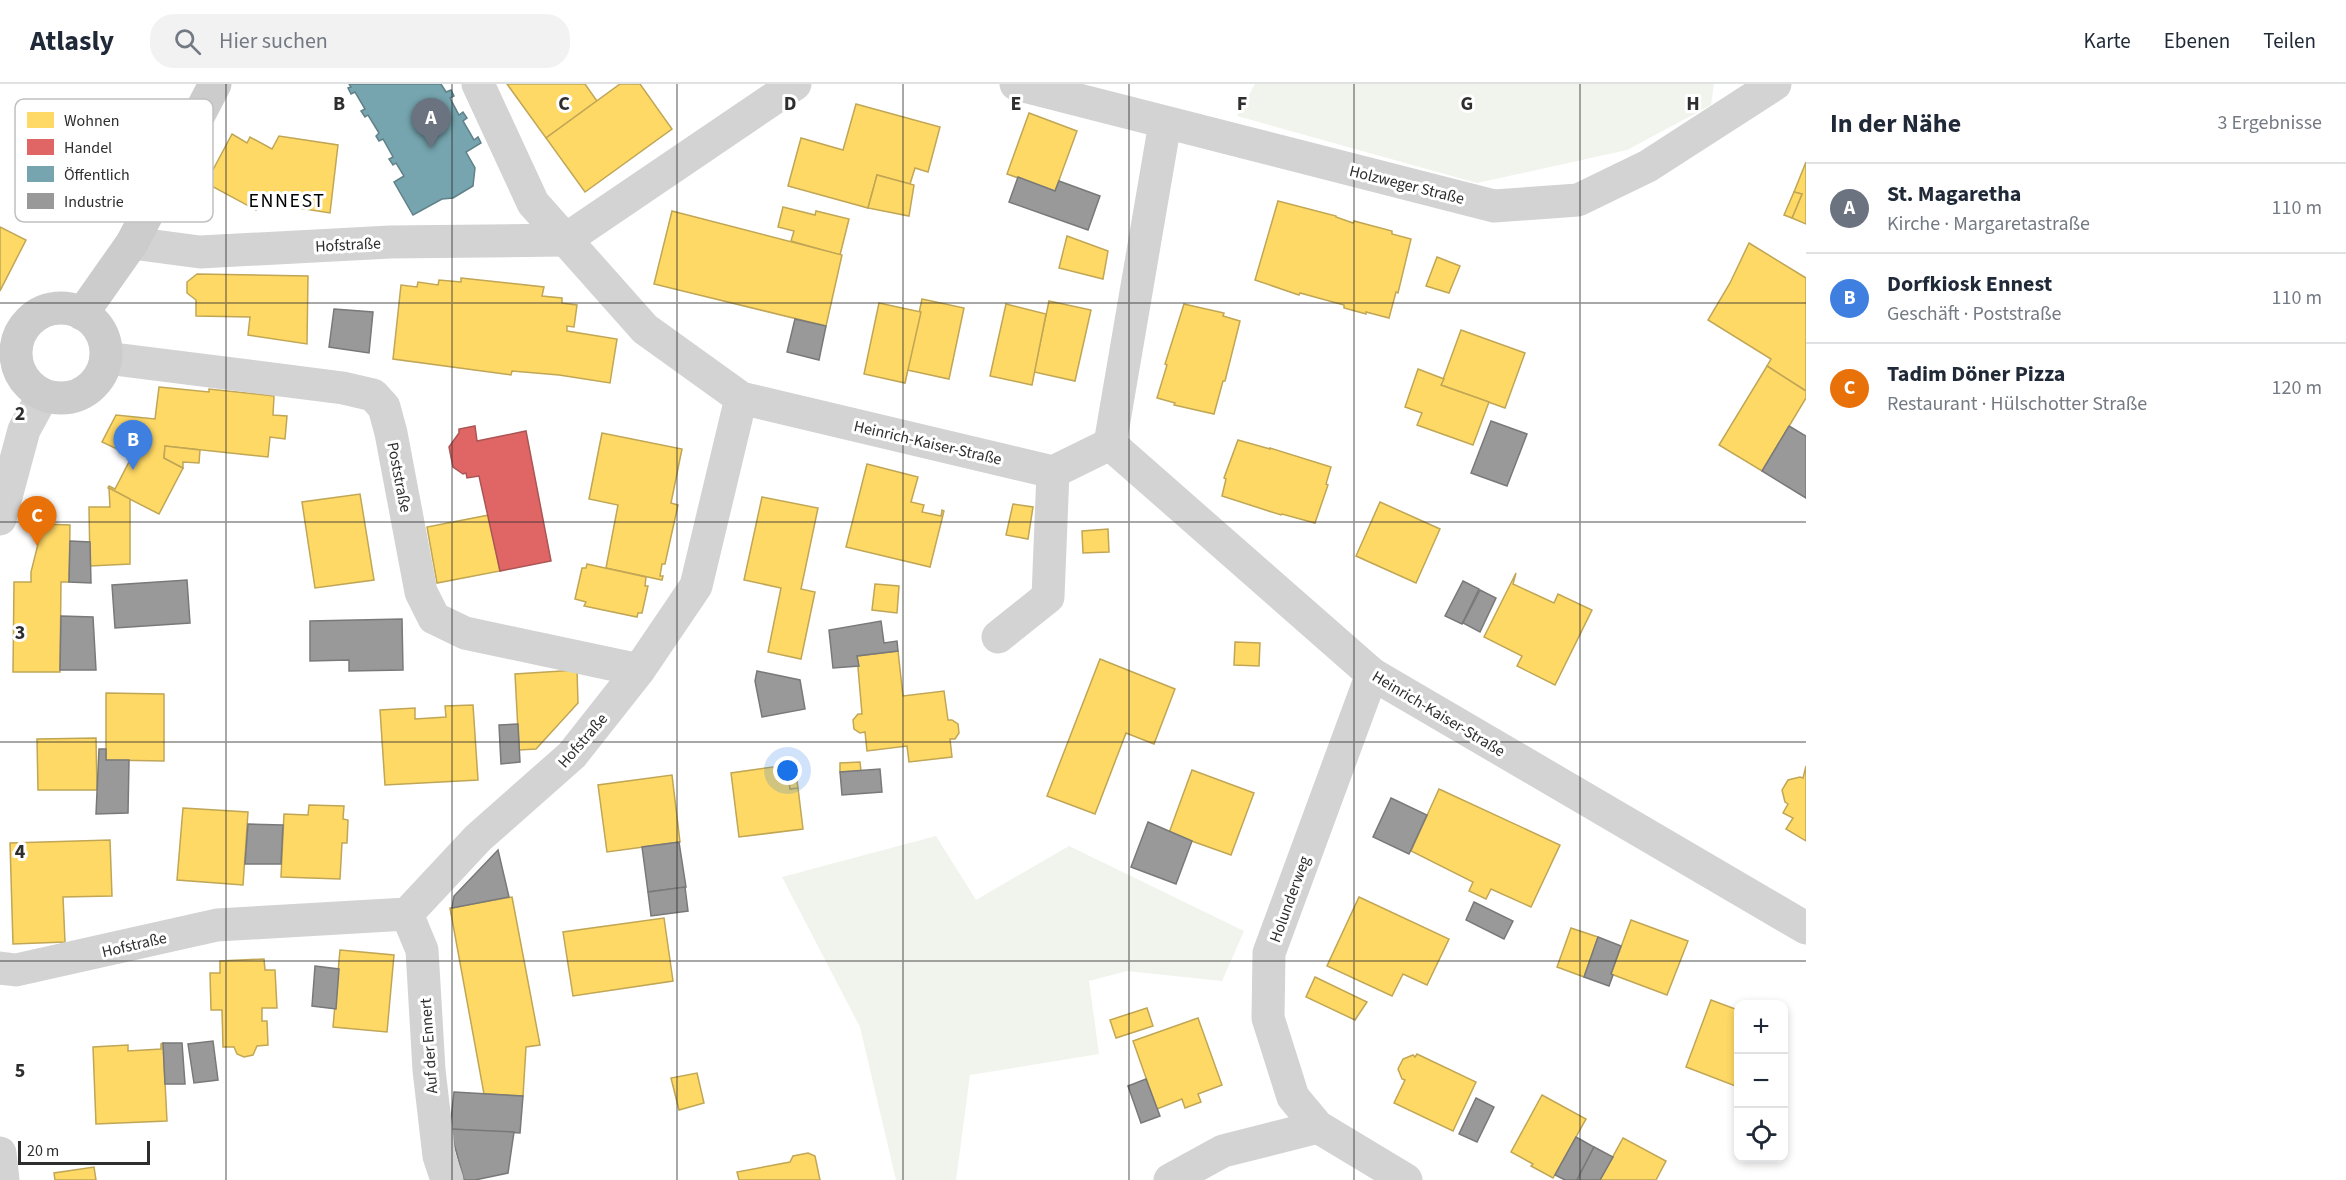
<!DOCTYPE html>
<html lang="de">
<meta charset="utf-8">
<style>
body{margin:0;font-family:"Source Sans 3",sans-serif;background:#f2f2f3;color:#1f2937}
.controls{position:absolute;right:18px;bottom:18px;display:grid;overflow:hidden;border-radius:12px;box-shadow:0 3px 9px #0003}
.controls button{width:54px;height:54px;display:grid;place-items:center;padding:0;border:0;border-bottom:2px solid #e0e1e3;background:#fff;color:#1f2937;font:30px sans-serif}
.scale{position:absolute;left:18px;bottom:15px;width:132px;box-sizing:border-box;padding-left:6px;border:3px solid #2e2e2e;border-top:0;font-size:16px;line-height:21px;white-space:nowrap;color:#2e2e2e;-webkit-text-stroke:4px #fff;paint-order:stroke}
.you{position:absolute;left:788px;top:687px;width:21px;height:21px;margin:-15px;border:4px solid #fff;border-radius:50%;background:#1a73e8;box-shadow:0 0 0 9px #1a73e833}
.badge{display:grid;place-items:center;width:39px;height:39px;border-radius:50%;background:#777;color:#fff;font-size:20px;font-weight:700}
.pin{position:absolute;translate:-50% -50px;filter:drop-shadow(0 2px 3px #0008)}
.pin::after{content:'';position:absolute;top:32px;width:21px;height:18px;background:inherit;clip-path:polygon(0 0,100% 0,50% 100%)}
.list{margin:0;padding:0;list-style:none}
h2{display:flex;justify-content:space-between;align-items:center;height:78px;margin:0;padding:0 24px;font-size:26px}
h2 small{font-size:20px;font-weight:400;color:#747a83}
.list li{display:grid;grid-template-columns:39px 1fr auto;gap:18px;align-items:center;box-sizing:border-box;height:90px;padding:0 24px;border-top:2px solid #e0e1e3}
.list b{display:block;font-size:22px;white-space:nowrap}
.list p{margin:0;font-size:20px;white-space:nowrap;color:#747a83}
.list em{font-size:20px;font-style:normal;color:#747a83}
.icon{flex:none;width:33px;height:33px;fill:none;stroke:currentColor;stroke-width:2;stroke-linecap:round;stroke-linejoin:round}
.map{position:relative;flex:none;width:1806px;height:1096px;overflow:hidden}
header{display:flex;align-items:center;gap:36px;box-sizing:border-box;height:84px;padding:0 30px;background:#fff;border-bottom:2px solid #e0e1e3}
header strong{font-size:28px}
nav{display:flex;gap:33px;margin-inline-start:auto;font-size:21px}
.search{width:420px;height:54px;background:#f2f2f3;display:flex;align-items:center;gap:15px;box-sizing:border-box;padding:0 21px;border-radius:24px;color:#747a83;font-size:22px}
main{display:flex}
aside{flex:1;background:#fff}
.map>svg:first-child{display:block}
.green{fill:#f1f4ec}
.homes{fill:#ffd966;stroke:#c0a655;stroke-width:1.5}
.shops{fill:#e06666;stroke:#ab5555;stroke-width:1.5}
.public{fill:#76a5af;stroke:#608188;stroke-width:1.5}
.industry{fill:#999;stroke:#797979;stroke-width:1.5}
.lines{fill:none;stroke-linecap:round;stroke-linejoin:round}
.street{stroke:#d3d3d3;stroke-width:33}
.secondary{stroke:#ccc;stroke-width:33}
.grid{fill:none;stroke:#2e2e2e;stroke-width:1.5;stroke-opacity:0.55}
.labels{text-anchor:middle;stroke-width:6;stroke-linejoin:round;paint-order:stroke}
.street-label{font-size:16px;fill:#2e2e2e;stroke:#fff}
.quarter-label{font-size:20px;letter-spacing:1.5px;fill:#000;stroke:#fff}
.key{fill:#fff;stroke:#c0c0c0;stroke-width:1.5}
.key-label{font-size:16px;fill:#2e2e2e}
.grid-label{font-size:20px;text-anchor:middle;font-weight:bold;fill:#2e2e2e;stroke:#fff;stroke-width:6;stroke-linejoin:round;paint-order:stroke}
</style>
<header>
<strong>Atlasly</strong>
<div class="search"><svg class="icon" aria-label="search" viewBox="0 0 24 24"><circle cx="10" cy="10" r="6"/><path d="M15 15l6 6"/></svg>Hier suchen</div>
<nav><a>Karte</a><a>Ebenen</a><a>Teilen</a></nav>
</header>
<main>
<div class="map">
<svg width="1806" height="1096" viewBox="0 0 1806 1096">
<rect width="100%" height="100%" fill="#fff"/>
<g class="green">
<path d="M 1255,0 L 1714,0 L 1711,21 L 1627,66 L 1477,99 L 1237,32 Z"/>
<path d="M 936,752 L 976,816 L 1069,762 L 1244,847 L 1222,897 L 1127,887 L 1089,897 L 1099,970 L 970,991 L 956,1096 L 896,1096 L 860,943 L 782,793 Z"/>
</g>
<g class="homes">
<path d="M 507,0 L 585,0 L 597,17 L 546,54 Z"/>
<path d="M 620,0 L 640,0 L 672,45 L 585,108 L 546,54 Z"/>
<path d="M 856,20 L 940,43 L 928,88 L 915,84 L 910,100 L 877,91 L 868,124 L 788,102 L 801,54 L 843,66 Z"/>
<path d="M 1029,29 L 1077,47 L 1055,107 L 1007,90 Z"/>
<path d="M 232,50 L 247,59 L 250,53 L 272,65 L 279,52 L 338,61 L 330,129 L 260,118 L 256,126 L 206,99 Z"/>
<path d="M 1806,78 L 1806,140 L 1792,134 L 1802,110 L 1794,108 Z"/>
<path d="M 877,91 L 914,101 L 909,132 L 868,124 Z"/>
<path d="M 1794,108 L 1802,110 L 1792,134 L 1784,131 Z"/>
<path d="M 1278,117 L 1336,132 L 1336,133 L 1353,139 L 1354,137 L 1392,147 L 1392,150 L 1411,155 L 1398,209 L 1396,208 L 1389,234 L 1366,228 L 1366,230 L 1344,224 L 1344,221 L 1300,209 L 1299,211 L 1255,196 Z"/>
<path d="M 783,123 L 815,131 L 816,127 L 849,135 L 840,171 L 791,157 L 794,147 L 778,143 Z"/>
<path d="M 672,127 L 842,171 L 826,242 L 654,200 Z"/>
<path d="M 0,143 L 26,156 L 0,207 Z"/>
<path d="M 1067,152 L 1108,167 L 1103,195 L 1059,184 Z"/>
<path d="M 1749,159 L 1806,194 L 1806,307 L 1767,282 L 1771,275 L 1708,236 L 1730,199 Z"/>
<path d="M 1437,173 L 1460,182 L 1449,209 L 1426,202 Z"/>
<path d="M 197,190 L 308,192 L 307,260 L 248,251 L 250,233 L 196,232 L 196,216 L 187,209 L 187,198 Z"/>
<path d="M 461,194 L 544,203 L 542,212 L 562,214 L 562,219 L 577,221 L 574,243 L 567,242 L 567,247 L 617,255 L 610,299 L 559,291 L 512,287 L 511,291 L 393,275 L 401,201 L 417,203 L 418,198 L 438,201 L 439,196 L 461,198 Z"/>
<path d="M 922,215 L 964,224 L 949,295 L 907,286 Z"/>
<path d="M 1049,217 L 1091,226 L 1075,297 L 1034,288 Z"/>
<path d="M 879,219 L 921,228 L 905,299 L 864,290 Z"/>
<path d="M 1006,220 L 1046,230 L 1032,301 L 990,292 Z"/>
<path d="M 1184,220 L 1224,229 L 1223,232 L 1240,237 L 1225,297 L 1223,297 L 1214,330 L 1174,321 L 1175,319 L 1157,314 L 1167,281 L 1165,280 Z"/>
<path d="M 1461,246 L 1525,269 L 1505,324 L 1441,301 Z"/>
<path d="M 1767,282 L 1806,307 L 1806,314 L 1762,387 L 1719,361 Z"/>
<path d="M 1418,285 L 1444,295 L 1441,301 L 1489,318 L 1473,361 L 1417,341 L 1422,329 L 1405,323 Z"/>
<path d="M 159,303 L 209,308 L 209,305 L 274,312 L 273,331 L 287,332 L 285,355 L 270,353 L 268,373 L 165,362 L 164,374 L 183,384 L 159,430 L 108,404 L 109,402 L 115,405 L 132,372 L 102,358 L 116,331 L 155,335 Z"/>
<path d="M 602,349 L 682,365 L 671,419 L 678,421 L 665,480 L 662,480 L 660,492 L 663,492 L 662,496 L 606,484 L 618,421 L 589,415 Z"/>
<path d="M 1238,356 L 1270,365 L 1270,364 L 1331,383 L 1326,400 L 1328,401 L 1315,439 L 1282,430 L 1281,431 L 1222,412 L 1226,395 L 1224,394 Z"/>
<path d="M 165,362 L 200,366 L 199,379 L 183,378 L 183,384 L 164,374 Z"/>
<path d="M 867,380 L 918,393 L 911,418 L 924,421 L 922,428 L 941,432 L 942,426 L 944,427 L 930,483 L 846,463 Z"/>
<path d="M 109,404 L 130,415 L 130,480 L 90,482 L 89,423 L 110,423 Z"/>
<path d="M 360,410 L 374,496 L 315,504 L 302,418 Z"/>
<path d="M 762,413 L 818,424 L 801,505 L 815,508 L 801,575 L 768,568 L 781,504 L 744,496 Z"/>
<path d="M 1380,418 L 1440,445 L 1416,499 L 1356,472 Z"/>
<path d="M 1013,420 L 1033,423 L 1028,455 L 1006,451 Z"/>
<path d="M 489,431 L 500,487 L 437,499 L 427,443 Z"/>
<path d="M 43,440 L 70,441 L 69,498 L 61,498 L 60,588 L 13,588 L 14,498 L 31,498 L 31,488 Z"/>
<path d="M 1108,445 L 1109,468 L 1083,469 L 1082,447 Z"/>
<path d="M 587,480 L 646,493 L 645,502 L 648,502 L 642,529 L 638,529 L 637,533 L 584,522 L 586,518 L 575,515 L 582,484 L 586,484 Z"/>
<path d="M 1516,489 L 1513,500 L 1554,519 L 1558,510 L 1592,526 L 1555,601 L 1517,582 L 1522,572 L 1484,553 Z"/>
<path d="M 875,500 L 899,502 L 897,529 L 872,526 Z"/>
<path d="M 1235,558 L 1260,559 L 1259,582 L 1234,581 Z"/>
<path d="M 898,567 L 903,612 L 944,607 L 948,636 L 952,636 L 958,640 L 959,649 L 955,655 L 950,655 L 952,673 L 909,678 L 907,662 L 867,667 L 865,648 L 860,649 L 854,645 L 853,636 L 858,630 L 862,630 L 857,572 Z"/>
<path d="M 1100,575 L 1175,605 L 1154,660 L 1126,649 L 1095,730 L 1047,712 Z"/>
<path d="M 577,586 L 578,619 L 536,665 L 519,666 L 515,590 Z"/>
<path d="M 106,609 L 164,610 L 164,677 L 106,676 Z"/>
<path d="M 473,621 L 478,696 L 385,701 L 380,626 L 415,624 L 415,635 L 446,633 L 445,622 Z"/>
<path d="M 96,654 L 97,706 L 38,706 L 37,655 Z"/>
<path d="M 860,678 L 861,687 L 840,688 L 840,679 Z"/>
<path d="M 787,681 L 790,705 L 798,704 L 803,745 L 739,753 L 731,689 Z"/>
<path d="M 787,681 L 795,681 L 798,704 L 790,705 Z"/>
<path d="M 1806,682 L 1806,757 L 1786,745 L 1793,734 L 1783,729 L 1788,720 L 1785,718 L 1782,706 L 1788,696 L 1800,693 L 1803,694 Z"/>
<path d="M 1192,686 L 1254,709 L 1231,771 L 1169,749 Z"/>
<path d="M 672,691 L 680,758 L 607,768 L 598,701 Z"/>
<path d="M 1439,705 L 1560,761 L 1531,823 L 1491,805 L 1486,815 L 1469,807 L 1473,798 L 1411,767 Z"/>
<path d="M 309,721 L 344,722 L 343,735 L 348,736 L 347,759 L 342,759 L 340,795 L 281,793 L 284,730 L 308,731 Z"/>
<path d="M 183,724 L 248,728 L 243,801 L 177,796 Z"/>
<path d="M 110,756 L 112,812 L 63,813 L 65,858 L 13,860 L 10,759 Z"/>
<path d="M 512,813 L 540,961 L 526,963 L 523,1012 L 484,1010 L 450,824 Z"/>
<path d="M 1359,813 L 1449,855 L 1427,901 L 1403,890 L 1392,912 L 1327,882 Z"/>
<path d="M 664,834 L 673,897 L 573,912 L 563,848 Z"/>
<path d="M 1631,836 L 1688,857 L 1667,911 L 1611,890 Z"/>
<path d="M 1571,844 L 1598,853 L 1584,893 L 1557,883 Z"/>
<path d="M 340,866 L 394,871 L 387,948 L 333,943 Z"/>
<path d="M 264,875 L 265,886 L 275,886 L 277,924 L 262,924 L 262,937 L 267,937 L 268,961 L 257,962 L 253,971 L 244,973 L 237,970 L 234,963 L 223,963 L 222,926 L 211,926 L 210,889 L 220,889 L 220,877 Z"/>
<path d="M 1315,893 L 1367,918 L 1355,936 L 1306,913 Z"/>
<path d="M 1711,916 L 1738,926 L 1738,1003 L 1686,983 Z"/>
<path d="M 1147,924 L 1153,942 L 1116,954 L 1110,936 Z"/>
<path d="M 1198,934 L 1222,1001 L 1198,1010 L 1201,1018 L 1185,1024 L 1182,1015 L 1157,1025 L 1133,957 Z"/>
<path d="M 163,959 L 167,1037 L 96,1040 L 93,963 L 128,961 L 128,967 L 161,965 L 161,960 Z"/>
<path d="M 1417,970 L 1476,998 L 1453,1047 L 1394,1019 L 1405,996 L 1402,995 L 1398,985 L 1403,975 L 1413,971 L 1415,973 Z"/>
<path d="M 697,989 L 704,1019 L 679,1026 L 671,994 Z"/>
<path d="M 1542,1011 L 1586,1035 L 1553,1094 L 1531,1082 L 1533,1080 L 1511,1068 Z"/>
<path d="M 1623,1054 L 1666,1077 L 1656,1096 L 1600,1096 Z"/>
<path d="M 808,1069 L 815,1072 L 820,1096 L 739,1096 L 737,1088 L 790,1078 L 793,1072 Z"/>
<path d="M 94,1083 L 96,1096 L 55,1096 L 54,1089 Z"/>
</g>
<path class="shops" d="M 475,342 L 477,357 L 526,347 L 551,477 L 500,487 L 479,392 L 467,394 L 466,389 L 463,390 L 453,383 L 449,363 L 459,349 L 459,345 Z"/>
<path class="public" d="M 349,0 L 441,0 L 446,8 L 451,6 L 454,12 L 450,14 L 459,31 L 463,28 L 467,34 L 463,37 L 474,56 L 478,53 L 481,59 L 466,68 L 475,84 L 473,102 L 453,114 L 442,115 L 413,131 L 394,98 L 404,92 L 396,79 L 393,81 L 389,75 L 393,73 L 383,55 L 379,57 L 376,52 L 379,49 L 368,31 L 365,33 L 361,27 L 365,25 L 355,8 L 351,10 L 348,4 L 351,3 Z"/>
<g class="industry">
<path d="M 1018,93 L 1055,107 L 1059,97 L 1100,112 L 1088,146 L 1009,118 Z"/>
<path d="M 334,225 L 373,228 L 369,269 L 329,263 Z"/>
<path d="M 795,235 L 826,242 L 819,276 L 787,268 Z"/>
<path d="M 1491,337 L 1527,350 L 1507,402 L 1471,389 Z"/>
<path d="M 1789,342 L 1806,352 L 1806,414 L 1762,387 Z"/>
<path d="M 70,457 L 90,458 L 91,499 L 69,498 Z"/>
<path d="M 187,496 L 190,539 L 115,544 L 112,501 Z"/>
<path d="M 1463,497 L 1479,505 L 1462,540 L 1445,532 Z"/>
<path d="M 1480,506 L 1496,514 L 1480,548 L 1463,539 Z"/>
<path d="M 61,532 L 93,533 L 96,586 L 60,586 Z"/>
<path d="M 402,535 L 403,586 L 349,587 L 349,576 L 310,577 L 310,537 Z"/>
<path d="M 881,537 L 884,559 L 897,557 L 898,567 L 857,572 L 859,582 L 833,584 L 829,546 Z"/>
<path d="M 757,587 L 800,596 L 805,625 L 762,633 L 755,597 Z"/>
<path d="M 518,640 L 520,678 L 501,680 L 499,641 Z"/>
<path d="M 99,665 L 106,665 L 106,676 L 129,676 L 128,729 L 96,730 Z"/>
<path d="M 880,685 L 882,708 L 842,711 L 840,688 Z"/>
<path d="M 1391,714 L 1427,731 L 1409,770 L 1373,753 Z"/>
<path d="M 1148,738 L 1192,757 L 1176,800 L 1131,783 Z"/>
<path d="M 248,740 L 283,741 L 281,780 L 245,780 Z"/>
<path d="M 679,758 L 686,803 L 648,808 L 642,763 Z"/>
<path d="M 498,766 L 509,813 L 452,824 L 454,812 Z"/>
<path d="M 685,803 L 688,827 L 651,832 L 648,808 Z"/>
<path d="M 1474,818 L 1513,837 L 1504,855 L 1466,836 Z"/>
<path d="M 1598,853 L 1621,862 L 1611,890 L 1613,891 L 1609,902 L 1584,893 Z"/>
<path d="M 315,882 L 339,885 L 336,925 L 312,922 Z"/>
<path d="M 213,957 L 218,996 L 194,999 L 188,960 Z"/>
<path d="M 163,959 L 182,959 L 185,1000 L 165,1000 Z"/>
<path d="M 1146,995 L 1160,1032 L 1141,1039 L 1128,1002 Z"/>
<path d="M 454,1008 L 523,1012 L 520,1049 L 450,1045 Z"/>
<path d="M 1476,1014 L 1494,1023 L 1477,1058 L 1459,1050 Z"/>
<path d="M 450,1045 L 514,1048 L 508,1089 L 475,1096 L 464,1096 Z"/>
<path d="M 1576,1053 L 1594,1063 L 1577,1096 L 1565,1096 L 1555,1091 Z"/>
<path d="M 1594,1063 L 1613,1073 L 1600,1096 L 1577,1096 Z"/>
</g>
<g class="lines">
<g class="street">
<path d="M 478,0 L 533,119 L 645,245 L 741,314 L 1053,388 L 1110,360"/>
<path d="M 1016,0 L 1494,122 L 1578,116 L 1648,82 L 1775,0"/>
<path d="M 1165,39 L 1110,360 L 1372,590 L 1806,844"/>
<path d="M 132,159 L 200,168 L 390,158 L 565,156 L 795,0"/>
<path d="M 106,274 L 343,304 L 373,311 L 384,323 L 391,349 L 421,508 L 434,534 L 465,549 L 639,586"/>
<path d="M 0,435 L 24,346 L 43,311"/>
<path d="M 998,553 L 1048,513 L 1053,388"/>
<path d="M 1372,590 L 1269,869 L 1268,934 L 1293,1013 L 1318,1043 L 1406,1096"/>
<path d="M 407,830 L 422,866 L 429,986 L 439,1072 L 447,1096"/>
<path d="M 0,884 L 16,886 L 217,841 L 407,830 L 478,754 L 572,671 L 639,586 L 696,502 L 741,314"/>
<path d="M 0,1069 L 3,1096"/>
<path d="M 1170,1096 L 1223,1067 L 1318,1043"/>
</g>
<g class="secondary">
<circle cx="61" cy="269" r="45"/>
<path d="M 82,230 L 132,159 L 215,0"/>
</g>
</g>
<path class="grid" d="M 226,0 L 226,1096M 452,0 L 452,1096M 677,0 L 677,1096M 903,0 L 903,1096M 1129,0 L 1129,1096M 1354,0 L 1354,1096M 1580,0 L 1580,1096M 0,219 L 1806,219M 0,438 L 1806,438M 0,658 L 1806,658M 0,877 L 1806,877"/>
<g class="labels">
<g class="street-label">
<text transform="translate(1407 100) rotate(14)" y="6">Holzweger Straße</text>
<text transform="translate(348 160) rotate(-3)" y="6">Hofstraße</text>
<text transform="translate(928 358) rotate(13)" y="6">Heinrich-Kaiser-Straße</text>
<text transform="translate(400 393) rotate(79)" y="6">Poststraße</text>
<text transform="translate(1439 629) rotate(31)" y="6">Heinrich-Kaiser-Straße</text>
<text transform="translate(582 656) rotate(-49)" y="6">Hofstraße</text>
<text transform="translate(1289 815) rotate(-70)" y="6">Holunderweg</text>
<text transform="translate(134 860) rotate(-13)" y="6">Hofstraße</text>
<text transform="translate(428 962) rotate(-94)" y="6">Auf der Ennert</text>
</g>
<g class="quarter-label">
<text x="287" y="123">ENNEST</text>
</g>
</g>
<rect x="15" y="15" width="198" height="123" rx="9" class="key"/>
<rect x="27" y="28" width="27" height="16" fill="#ffd966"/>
<rect x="27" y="55" width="27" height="16" fill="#e06666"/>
<rect x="27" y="82" width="27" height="16" fill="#76a5af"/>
<rect x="27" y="109" width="27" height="16" fill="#999"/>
<g class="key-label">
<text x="64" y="42">Wohnen</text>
<text x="64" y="69">Handel</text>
<text x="64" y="96">Öffentlich</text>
<text x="64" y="123">Industrie</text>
</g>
<g class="grid-label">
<text x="339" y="26">B</text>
<text x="564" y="26">C</text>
<text x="790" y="26">D</text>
<text x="1016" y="26">E</text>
<text x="1242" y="26">F</text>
<text x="1467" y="26">G</text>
<text x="1693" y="26">H</text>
<text x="20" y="336">2</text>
<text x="20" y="555">3</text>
<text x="20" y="774">4</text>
<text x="20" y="993">5</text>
</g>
</svg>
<div class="controls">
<button>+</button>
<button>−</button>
<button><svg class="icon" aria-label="locate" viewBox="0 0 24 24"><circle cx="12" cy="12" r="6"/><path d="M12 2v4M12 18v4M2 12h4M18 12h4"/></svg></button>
</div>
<div class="scale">20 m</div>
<div class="you"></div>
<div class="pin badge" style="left:431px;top:64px;background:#6b7280">A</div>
<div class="pin badge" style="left:133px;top:386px;background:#3f7fe0">B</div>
<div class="pin badge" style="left:37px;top:462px;background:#e8710a">C</div>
</div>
<aside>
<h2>In der Nähe<small>3 Ergebnisse</small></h2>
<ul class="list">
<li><span class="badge" style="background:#6b7280">A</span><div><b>St. Magaretha</b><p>Kirche · Margaretastraße</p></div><em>110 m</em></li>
<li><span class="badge" style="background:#3f7fe0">B</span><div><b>Dorfkiosk Ennest</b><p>Geschäft · Poststraße</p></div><em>110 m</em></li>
<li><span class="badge" style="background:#e8710a">C</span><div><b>Tadim Döner Pizza</b><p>Restaurant · Hülschotter Straße</p></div><em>120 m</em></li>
</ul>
</aside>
</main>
